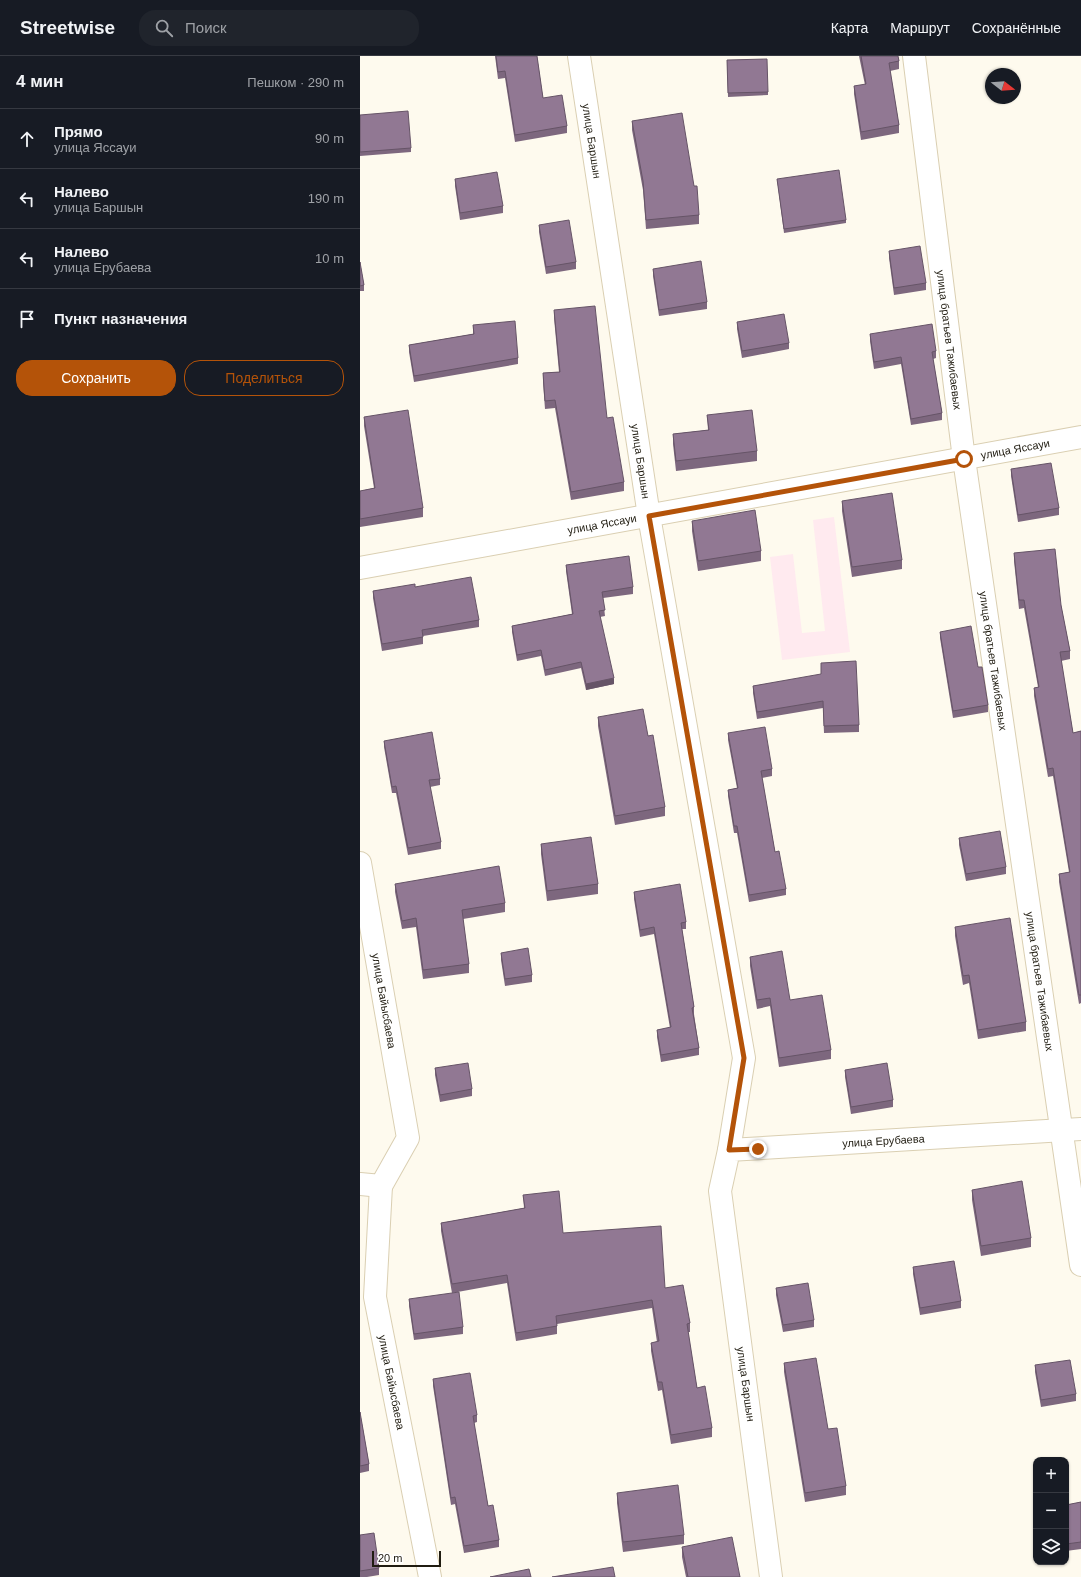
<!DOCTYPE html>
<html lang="ru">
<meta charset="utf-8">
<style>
body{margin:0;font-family:Helvetica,sans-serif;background:#20242c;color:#f1f3f6}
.controls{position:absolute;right:12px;bottom:12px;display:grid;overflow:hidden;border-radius:8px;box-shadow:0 1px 3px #0004}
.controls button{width:36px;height:36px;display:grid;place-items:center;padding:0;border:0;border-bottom:1px solid #363941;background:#171b24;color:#f1f3f6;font:20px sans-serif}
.compass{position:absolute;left:625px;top:12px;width:36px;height:36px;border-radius:50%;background:#171b24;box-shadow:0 1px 3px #0004;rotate:107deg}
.scale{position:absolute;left:12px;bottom:10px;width:69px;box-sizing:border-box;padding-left:4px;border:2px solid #201c11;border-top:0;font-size:11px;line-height:14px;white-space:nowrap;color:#201c11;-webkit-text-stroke:3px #fff;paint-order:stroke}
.stop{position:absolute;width:12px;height:12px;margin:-9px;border:3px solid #b45309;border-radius:50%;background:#fff}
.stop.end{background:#b45309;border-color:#fff;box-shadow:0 1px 4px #0008}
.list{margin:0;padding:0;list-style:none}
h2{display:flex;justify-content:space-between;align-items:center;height:52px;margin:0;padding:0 16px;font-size:17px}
h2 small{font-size:13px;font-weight:400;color:#9ea1a6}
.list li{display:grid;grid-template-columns:26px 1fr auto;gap:12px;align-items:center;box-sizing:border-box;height:60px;padding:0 16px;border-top:1px solid #363941}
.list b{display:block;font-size:15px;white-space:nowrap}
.list p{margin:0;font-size:13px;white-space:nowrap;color:#9ea1a6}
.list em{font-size:13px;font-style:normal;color:#9ea1a6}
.actions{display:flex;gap:8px;padding:12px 16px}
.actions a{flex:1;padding:9px 0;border:1px solid #b45309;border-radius:16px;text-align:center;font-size:14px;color:#b45309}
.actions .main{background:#b45309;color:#fff}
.icon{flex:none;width:22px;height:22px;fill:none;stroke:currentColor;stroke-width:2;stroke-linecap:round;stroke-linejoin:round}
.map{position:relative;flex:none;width:721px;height:1521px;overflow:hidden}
header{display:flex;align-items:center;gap:24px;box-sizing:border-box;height:56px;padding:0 20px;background:#171b24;border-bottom:1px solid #363941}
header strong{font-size:19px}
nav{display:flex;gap:22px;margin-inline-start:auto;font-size:14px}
.search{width:280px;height:36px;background:#20242c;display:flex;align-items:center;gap:10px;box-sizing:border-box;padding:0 14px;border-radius:16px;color:#9ea1a6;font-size:15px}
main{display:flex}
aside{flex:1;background:#171b24}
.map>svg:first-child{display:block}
.industrial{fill:#ffeaef}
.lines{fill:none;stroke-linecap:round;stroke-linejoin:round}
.minor-casing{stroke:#dacfb2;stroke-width:24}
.minor{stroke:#fff;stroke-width:22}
.wall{fill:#7d677e}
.shaded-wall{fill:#665467}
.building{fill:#917893;stroke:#665467}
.route{stroke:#b45309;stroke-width:5}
.labels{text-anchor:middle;stroke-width:3;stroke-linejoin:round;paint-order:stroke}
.street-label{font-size:11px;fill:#201c11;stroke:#fff}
</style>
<header>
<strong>Streetwise</strong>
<div class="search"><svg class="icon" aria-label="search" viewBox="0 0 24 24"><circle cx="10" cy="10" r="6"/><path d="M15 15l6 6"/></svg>Поиск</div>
<nav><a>Карта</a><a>Маршрут</a><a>Сохранённые</a></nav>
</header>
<main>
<aside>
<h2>4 мин<small>Пешком · 290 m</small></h2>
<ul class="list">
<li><svg class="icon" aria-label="ahead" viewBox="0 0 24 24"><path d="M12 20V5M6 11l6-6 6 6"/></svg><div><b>Прямо</b><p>улица Яссауи</p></div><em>90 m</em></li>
<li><svg class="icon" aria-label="left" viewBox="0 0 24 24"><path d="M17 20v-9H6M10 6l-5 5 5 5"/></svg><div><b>Налево</b><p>улица Баршын</p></div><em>190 m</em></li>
<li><svg class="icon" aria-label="left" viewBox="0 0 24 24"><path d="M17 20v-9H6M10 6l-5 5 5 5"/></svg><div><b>Налево</b><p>улица Ерубаева</p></div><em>10 m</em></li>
<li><svg class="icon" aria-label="arrive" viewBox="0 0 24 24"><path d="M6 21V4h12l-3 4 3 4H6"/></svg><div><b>Пункт назначения</b></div></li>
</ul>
<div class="actions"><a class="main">Сохранить</a><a>Поделиться</a></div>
</aside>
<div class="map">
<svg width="721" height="1521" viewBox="0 0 721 1521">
<rect width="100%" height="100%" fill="#fefaee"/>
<path class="industrial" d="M 474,461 L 490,596 L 422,604 L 410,501 L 433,498 L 442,577 L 465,575 L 453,464 Z"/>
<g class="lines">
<defs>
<g id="minor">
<path id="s1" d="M 219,0 L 289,460 L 384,1002 L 369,1094"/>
<path id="s2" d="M 554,0 L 604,403 L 721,1209"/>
<path id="s3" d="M 0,512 L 721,381"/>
<path id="s4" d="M 0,807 L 48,1082 L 21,1130 L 0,1128"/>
<path id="s5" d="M 21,1130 L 15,1241 L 70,1521"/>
<path id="s6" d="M 411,1521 L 360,1135 L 369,1094 L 721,1073"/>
</g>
</defs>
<use href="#minor" class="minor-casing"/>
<use href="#minor" class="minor"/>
</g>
<g class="wall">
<path d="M 135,0 L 177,0 L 183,42 L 207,70 L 207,77 L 155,86 L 145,22 L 138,23 Z"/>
<path d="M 499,0 L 538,0 L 539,5 L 539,13 L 530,15 L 539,69 L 539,77 L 501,84 L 494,38 L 494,30 L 505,29 Z"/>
<path d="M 367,4 L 408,36 L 408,39 L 368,41 Z"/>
<path d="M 0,59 L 51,92 L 51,96 L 0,100 Z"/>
<path d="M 272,65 L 339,159 L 339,168 L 286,173 L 283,134 L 272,74 Z"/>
<path d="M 95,123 L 143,150 L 143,157 L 100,164 L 95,130 Z"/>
<path d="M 417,123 L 486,164 L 486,167 L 424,177 Z"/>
<path d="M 179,169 L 216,206 L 216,213 L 186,218 L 179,176 Z"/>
<path d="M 529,195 L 566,227 L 566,234 L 534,239 L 529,202 Z"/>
<path d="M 0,206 L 4,229 L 4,235 L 0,235 Z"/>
<path d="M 293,213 L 347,246 L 347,253 L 299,260 L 293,220 Z"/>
<path d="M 194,254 L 247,362 L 264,426 L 264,435 L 211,444 L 195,352 L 185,353 L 183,326 L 183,317 L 199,316 L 194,262 Z"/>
<path d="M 377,266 L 429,287 L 429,293 L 382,302 L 377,273 Z"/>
<path d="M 113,269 L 158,302 L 158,308 L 54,326 L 49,296 L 49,289 L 113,278 Z"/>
<path d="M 510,278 L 576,295 L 576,302 L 573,303 L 582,357 L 582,364 L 551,369 L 541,308 L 514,313 L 510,285 Z"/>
<path d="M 347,359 L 397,395 L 397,405 L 316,415 L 313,388 L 313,378 L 348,374 Z"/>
<path d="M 4,361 L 63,452 L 63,461 L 0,471 L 0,435 L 14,432 L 4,370 Z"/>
<path d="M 651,413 L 699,452 L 699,459 L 658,466 L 651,420 Z"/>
<path d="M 482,445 L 542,504 L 542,513 L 492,521 L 482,455 Z"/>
<path d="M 332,465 L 401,495 L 401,505 L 338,515 L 332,475 Z"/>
<path d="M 654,497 L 701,549 L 710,595 L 710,603 L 701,605 L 713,677 L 721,675 L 721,947 L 719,948 L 699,826 L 699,818 L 709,816 L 693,720 L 688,721 L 674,640 L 674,632 L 678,631 L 664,552 L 659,553 L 654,505 Z"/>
<path d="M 206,509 L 273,531 L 273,538 L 243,542 L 245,560 L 240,561 L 254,628 L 226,634 L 221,612 L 185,620 L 181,600 L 157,605 L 152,576 L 152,570 L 212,558 L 206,515 Z"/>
<path d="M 55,531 L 119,564 L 119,571 L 63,580 L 63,588 L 22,595 L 13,542 L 13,535 Z"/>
<path d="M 580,576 L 618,611 L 628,649 L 628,656 L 593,662 L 580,582 Z"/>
<path d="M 461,619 L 499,669 L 499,676 L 464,677 L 463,652 L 397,663 L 393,637 L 393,630 Z"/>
<path d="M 238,661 L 288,680 L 305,751 L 305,760 L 255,769 L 238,670 Z"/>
<path d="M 368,677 L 412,713 L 412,720 L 402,722 L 415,796 L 426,833 L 426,839 L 389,846 L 377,777 L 374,777 L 368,740 L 368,734 L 377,732 L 368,684 Z"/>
<path d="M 24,685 L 80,723 L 80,729 L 70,731 L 81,786 L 81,793 L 48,799 L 36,737 L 32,737 L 24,691 Z"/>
<path d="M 599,782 L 646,811 L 646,818 L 606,825 L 599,789 Z"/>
<path d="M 181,788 L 238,828 L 238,838 L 187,845 L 181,798 Z"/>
<path d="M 35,828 L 145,847 L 145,856 L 103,863 L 109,908 L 109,917 L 63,923 L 56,871 L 42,873 L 35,836 Z"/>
<path d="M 274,836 L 326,866 L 326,873 L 322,873 L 334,951 L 334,958 L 339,992 L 339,999 L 301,1006 L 297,981 L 297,974 L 310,972 L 294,878 L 280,881 L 274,843 Z"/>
<path d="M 595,871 L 666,966 L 666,975 L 618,983 L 609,927 L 603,929 L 595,880 Z"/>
<path d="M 141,897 L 172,919 L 172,926 L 145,930 L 141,904 Z"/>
<path d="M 390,901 L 471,994 L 471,1003 L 419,1011 L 410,950 L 397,953 L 390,910 Z"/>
<path d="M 75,1012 L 112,1033 L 112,1040 L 80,1046 L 75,1019 Z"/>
<path d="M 485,1014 L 533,1044 L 533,1051 L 491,1058 L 485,1021 Z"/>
<path d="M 612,1134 L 671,1182 L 671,1191 L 621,1200 L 612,1144 Z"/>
<path d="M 163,1139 L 203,1177 L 305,1232 L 330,1267 L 330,1276 L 328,1276 L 337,1332 L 352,1372 L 352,1381 L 311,1388 L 302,1334 L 298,1335 L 291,1295 L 291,1287 L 297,1286 L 292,1252 L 197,1268 L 197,1278 L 156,1285 L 147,1227 L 92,1237 L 81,1175 L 81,1167 L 164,1152 Z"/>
<path d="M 553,1211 L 601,1245 L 601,1252 L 560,1259 L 553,1218 Z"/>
<path d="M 416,1232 L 454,1264 L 454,1271 L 423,1276 L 416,1239 Z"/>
<path d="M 49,1243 L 103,1271 L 103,1278 L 54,1284 L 49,1250 Z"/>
<path d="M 424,1307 L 468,1373 L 486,1430 L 486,1439 L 445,1446 L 424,1316 Z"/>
<path d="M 675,1309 L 716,1338 L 716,1345 L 681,1351 L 675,1316 Z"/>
<path d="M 73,1323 L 117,1359 L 117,1366 L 114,1367 L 128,1450 L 139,1484 L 139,1491 L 104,1497 L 95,1448 L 91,1449 L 73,1330 Z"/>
<path d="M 0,1356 L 9,1408 L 9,1415 L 0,1417 Z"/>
<path d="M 257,1437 L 324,1479 L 324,1488 L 263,1496 L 257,1447 Z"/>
<path d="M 721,1446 L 721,1493 L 706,1495 L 706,1449 Z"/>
<path d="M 0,1479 L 19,1512 L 19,1519 L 7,1521 L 0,1521 Z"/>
<path d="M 322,1491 L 380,1521 L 326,1521 L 322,1501 Z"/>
</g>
<path class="shaded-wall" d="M 254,622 L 254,628 L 226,634 L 226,628 Z"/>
<g class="building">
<path d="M 136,0 L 177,0 L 183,42 L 202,39 L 207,70 L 155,79 L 145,15 L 138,16 Z"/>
<path d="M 501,0 L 538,0 L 539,5 L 529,7 L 539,69 L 501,76 L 494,30 L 506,28 Z"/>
<path d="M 407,3 L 408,36 L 368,37 L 367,4 Z"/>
<path d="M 48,55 L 51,92 L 0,96 L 0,59 Z"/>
<path d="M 322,57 L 334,130 L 337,130 L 339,159 L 286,164 L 283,125 L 272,65 Z"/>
<path d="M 479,114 L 486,164 L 424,173 L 417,123 Z"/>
<path d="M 137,116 L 143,150 L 100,157 L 95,123 Z"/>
<path d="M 209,164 L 216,206 L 186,211 L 179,169 Z"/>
<path d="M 560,190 L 566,227 L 534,232 L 529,195 Z"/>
<path d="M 341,205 L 347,246 L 299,254 L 293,213 Z"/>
<path d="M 0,206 L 4,229 L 0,230 Z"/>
<path d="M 235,250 L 247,362 L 253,361 L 264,426 L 211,436 L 195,344 L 185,345 L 183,317 L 200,316 L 194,254 Z"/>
<path d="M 424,258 L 429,287 L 382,295 L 377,266 Z"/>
<path d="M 155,265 L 158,302 L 54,320 L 49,289 L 114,278 L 113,269 Z"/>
<path d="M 572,268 L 576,295 L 572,296 L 582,357 L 551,363 L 541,301 L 514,306 L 510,278 Z"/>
<path d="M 48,354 L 63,452 L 0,463 L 0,435 L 15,432 L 4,361 Z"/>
<path d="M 392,354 L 397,395 L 316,405 L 313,378 L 349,374 L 347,359 Z"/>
<path d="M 691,407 L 699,452 L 658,459 L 651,413 Z"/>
<path d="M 532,437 L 542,504 L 492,511 L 482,445 Z"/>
<path d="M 395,454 L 401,495 L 338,505 L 332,465 Z"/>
<path d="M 695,493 L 701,549 L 710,595 L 700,596 L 713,677 L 721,675 L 721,939 L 719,939 L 699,818 L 710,816 L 693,712 L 688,713 L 674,632 L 679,631 L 664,544 L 659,544 L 654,497 Z"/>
<path d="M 269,500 L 273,531 L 242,536 L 245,554 L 239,555 L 254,622 L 226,628 L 221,606 L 185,614 L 181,594 L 157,599 L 152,570 L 213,558 L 206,509 Z"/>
<path d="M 111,521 L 119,564 L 62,574 L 63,581 L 22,588 L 13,535 L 55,528 L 55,531 Z"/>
<path d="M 611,570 L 618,611 L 622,611 L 628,649 L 593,655 L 580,576 Z"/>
<path d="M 496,605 L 499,669 L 464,670 L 463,645 L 397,656 L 393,630 L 461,618 L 461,607 Z"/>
<path d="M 283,653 L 288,680 L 293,679 L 305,751 L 255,760 L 238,661 Z"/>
<path d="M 405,671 L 412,713 L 401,715 L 415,796 L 419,795 L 426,833 L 389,839 L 377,770 L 374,770 L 368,734 L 378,732 L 368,677 Z"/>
<path d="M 72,676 L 80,723 L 69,724 L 81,786 L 48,792 L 36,730 L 32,731 L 24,685 Z"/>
<path d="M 640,775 L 646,811 L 606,818 L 599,782 Z"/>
<path d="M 231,781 L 238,828 L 187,835 L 181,788 Z"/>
<path d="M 139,810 L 145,847 L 102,854 L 109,908 L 63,914 L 56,862 L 42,865 L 35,828 Z"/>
<path d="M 320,828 L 326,866 L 321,867 L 334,951 L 332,952 L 339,992 L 301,999 L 297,974 L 311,971 L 294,871 L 280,874 L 274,836 Z"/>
<path d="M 650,862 L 666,966 L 618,974 L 609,919 L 603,920 L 595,871 Z"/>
<path d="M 168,892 L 172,919 L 145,923 L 141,897 Z"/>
<path d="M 422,895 L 430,944 L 462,939 L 471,994 L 419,1002 L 410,942 L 397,944 L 390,901 Z"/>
<path d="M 108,1007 L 112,1033 L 80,1039 L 75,1012 Z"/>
<path d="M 527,1007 L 533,1044 L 491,1051 L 485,1014 Z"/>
<path d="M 662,1125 L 671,1182 L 621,1190 L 612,1134 Z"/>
<path d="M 199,1135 L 203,1177 L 301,1170 L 305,1232 L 323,1229 L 330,1267 L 327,1268 L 337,1332 L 345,1330 L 352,1372 L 311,1379 L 302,1326 L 298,1326 L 291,1287 L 299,1285 L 292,1244 L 196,1260 L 197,1270 L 156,1277 L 147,1219 L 92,1228 L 81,1167 L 165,1152 L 163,1139 Z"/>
<path d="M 594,1205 L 601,1245 L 560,1252 L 553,1211 Z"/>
<path d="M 448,1227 L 454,1264 L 423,1269 L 416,1232 Z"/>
<path d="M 99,1236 L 103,1271 L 54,1278 L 49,1243 Z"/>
<path d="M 456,1302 L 468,1373 L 477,1372 L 486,1430 L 445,1437 L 424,1307 Z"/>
<path d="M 710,1304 L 716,1338 L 681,1344 L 675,1309 Z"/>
<path d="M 110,1317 L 117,1359 L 113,1360 L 128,1450 L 133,1449 L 139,1484 L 104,1490 L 95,1441 L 91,1442 L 73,1323 Z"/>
<path d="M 0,1356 L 9,1408 L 0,1410 Z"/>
<path d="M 318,1429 L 324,1479 L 263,1486 L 257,1437 Z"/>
<path d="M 721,1446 L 721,1486 L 706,1488 L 706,1449 Z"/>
<path d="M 14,1477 L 19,1512 L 0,1515 L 0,1479 Z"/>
<path d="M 372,1481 L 380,1521 L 328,1521 L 322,1491 Z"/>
<path d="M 253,1511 L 255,1521 L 192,1521 Z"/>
<path d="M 169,1513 L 171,1521 L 130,1521 Z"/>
</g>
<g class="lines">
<path class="route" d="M 398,1093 L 369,1094 L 384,1002 L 289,460 L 604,403"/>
</g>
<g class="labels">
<g class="street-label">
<text dy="4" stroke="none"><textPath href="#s1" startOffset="86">улица Баршын</textPath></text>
<text dy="4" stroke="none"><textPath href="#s2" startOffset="286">улица братьев Тажибаевых</textPath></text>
<text dy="4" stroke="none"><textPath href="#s3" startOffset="666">улица Яссауи</textPath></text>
<text dy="4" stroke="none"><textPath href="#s1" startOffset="410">улица Баршын</textPath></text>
<text dy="4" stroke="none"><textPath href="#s3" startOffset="246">улица Яссауи</textPath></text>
<text dy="4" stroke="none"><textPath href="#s2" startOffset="610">улица братьев Тажибаевых</textPath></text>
<text dy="4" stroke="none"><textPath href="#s2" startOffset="934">улица братьев Тажибаевых</textPath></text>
<text dy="4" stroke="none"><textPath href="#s4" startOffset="140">улица Байысбаева</textPath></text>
<text dy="4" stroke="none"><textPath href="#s6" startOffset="586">улица Ерубаева</textPath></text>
<text dy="4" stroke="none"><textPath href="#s5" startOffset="198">улица Байысбаева</textPath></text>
<text transform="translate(386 1328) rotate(82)" y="4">улица Баршын</text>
</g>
</g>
</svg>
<div class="controls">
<button>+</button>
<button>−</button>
<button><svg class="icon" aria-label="layers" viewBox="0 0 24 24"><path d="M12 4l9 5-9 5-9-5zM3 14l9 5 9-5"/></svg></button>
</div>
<svg class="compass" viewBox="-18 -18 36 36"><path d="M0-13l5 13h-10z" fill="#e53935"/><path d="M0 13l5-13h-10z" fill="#9ea1a6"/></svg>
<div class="scale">20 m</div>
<div class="stop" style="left:604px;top:403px"></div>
<div class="stop end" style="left:398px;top:1093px"></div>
</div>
</main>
